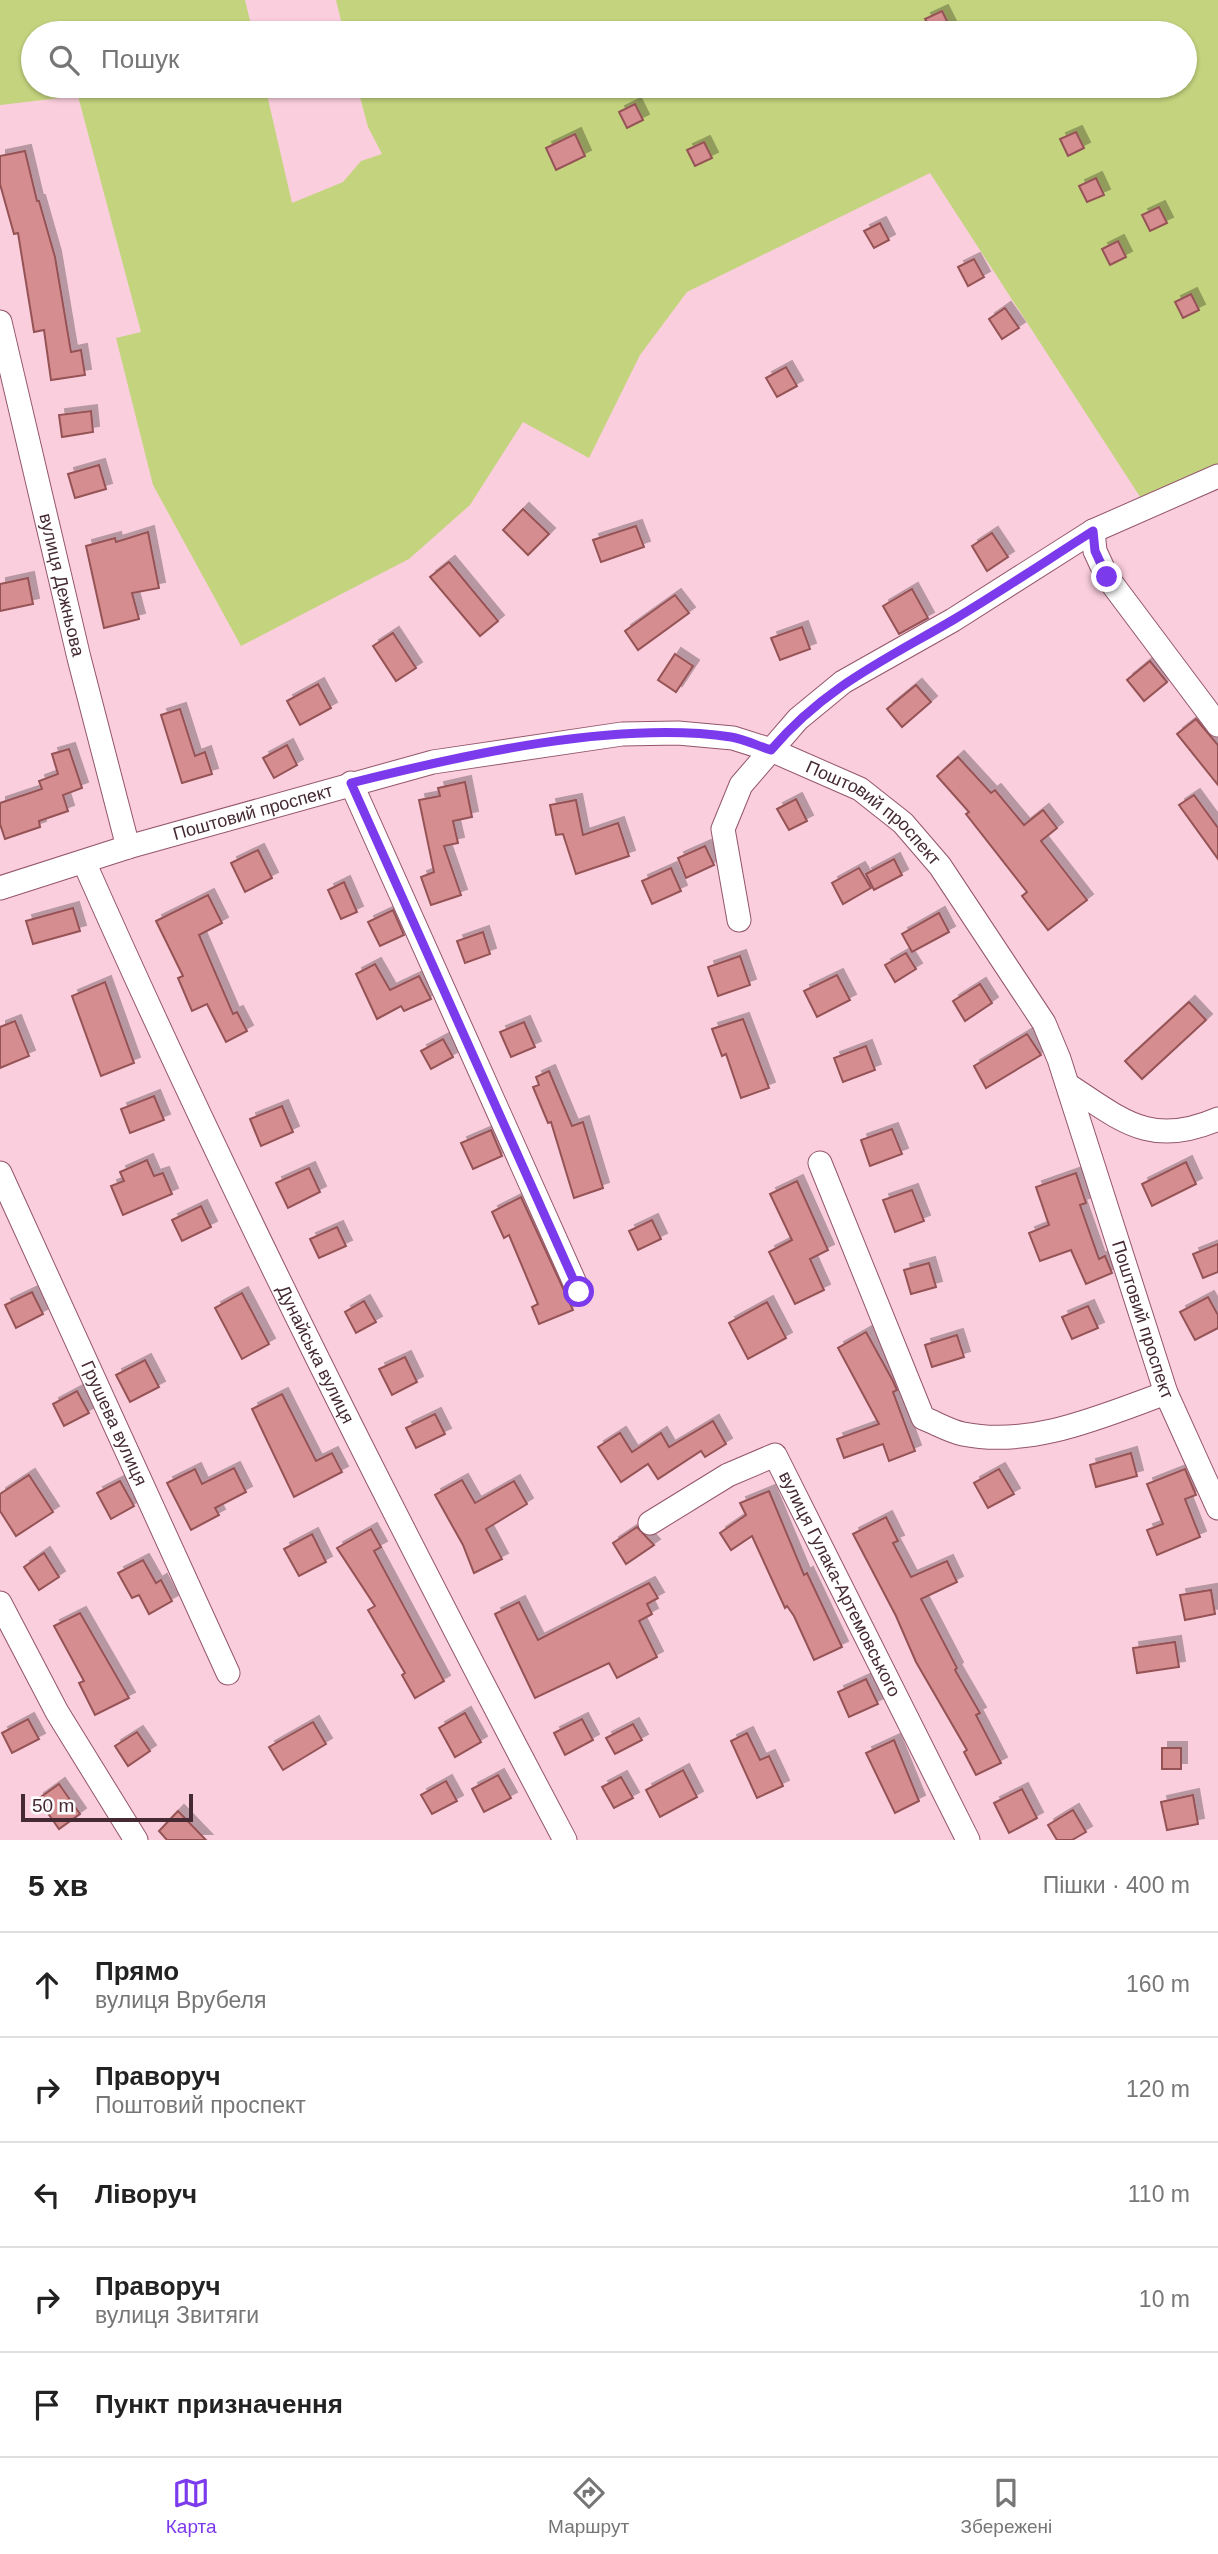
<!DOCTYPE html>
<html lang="uk">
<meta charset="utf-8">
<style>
body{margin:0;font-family:Arial,sans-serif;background:#f6f6f6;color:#222}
.scale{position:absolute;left:21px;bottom:18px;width:172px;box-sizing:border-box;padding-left:7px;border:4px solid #452a33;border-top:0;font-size:19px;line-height:24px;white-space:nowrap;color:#452a33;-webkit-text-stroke:5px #fdfdfd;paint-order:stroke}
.stop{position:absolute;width:21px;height:21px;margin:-16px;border:5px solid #7c3aed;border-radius:50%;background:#fff}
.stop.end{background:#7c3aed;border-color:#fff;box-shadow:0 2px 7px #0008}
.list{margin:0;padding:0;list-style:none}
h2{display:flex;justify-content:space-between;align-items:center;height:91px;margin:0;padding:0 28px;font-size:30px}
h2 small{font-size:23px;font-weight:400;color:#767676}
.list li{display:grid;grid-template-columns:46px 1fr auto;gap:21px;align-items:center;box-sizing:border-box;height:105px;padding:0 28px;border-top:2px solid #e0e0e0}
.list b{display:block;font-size:26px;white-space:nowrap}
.list p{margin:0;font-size:23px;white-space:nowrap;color:#767676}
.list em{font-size:23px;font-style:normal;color:#767676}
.icon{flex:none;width:38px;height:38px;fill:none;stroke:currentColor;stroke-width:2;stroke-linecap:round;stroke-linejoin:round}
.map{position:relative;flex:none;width:1218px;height:1840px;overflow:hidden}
.search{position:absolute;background:#fff;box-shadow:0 2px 5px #0004;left:21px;right:21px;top:21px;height:77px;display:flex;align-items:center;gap:18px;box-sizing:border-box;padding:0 24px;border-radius:38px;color:#767676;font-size:26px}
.sheet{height:616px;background:#fff}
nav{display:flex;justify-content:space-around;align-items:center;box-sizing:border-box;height:98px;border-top:2px solid #e0e0e0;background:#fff;font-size:19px;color:#767676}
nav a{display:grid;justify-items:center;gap:4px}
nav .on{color:#7c3aed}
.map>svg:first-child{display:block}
.green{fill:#c4d47e}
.building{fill:#d58d8f;stroke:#955356;stroke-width:2;filter:url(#shadow)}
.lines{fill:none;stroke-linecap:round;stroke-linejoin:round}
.minor-casing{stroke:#94556b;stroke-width:25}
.minor{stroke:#fff;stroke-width:23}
.route{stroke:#7c3aed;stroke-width:9}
.labels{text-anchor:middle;stroke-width:5;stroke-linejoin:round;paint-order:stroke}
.street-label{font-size:18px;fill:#452a33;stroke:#fdfdfd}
</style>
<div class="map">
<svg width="1218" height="1840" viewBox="0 0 1218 1840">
<defs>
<filter id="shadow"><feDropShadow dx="6" dy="-6" stdDeviation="0" flood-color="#0004"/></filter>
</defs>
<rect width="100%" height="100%" fill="#facedc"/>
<path class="green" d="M 0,0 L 245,0 L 253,33 L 33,33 L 33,86 L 265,86 L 292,203 L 343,182 L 361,161 L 382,154 L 368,127 L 357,86 L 1185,86 L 1185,33 L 344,33 L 336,0 L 1218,0 L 1218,476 L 1146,506 L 930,173 L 687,292 L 640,355 L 589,458 L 523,422 L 470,505 L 409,559 L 241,646 L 153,485 L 116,338 L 141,332 L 78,96 L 0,105 Z"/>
<g class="building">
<path d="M 942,11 L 950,27 L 933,33 L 925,19 Z"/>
<path d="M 635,104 L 643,120 L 627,128 L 619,112 Z"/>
<path d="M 1076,132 L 1084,148 L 1068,156 L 1060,139 Z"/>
<path d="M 575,134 L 585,156 L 556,170 L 546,148 Z"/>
<path d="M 704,142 L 712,158 L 695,166 L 687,150 Z"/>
<path d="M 25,151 L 37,201 L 39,201 L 55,257 L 71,352 L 81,350 L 85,375 L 51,380 L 44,330 L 34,332 L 18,233 L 14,234 L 0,184 L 0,156 Z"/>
<path d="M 1096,178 L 1104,195 L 1087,202 L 1079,186 Z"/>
<path d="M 1159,207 L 1167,223 L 1150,231 L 1142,215 Z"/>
<path d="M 880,223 L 889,240 L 874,248 L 864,231 Z"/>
<path d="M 1118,241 L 1126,257 L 1110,265 L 1102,249 Z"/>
<path d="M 974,259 L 984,277 L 968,286 L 958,267 Z"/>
<path d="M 1191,294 L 1199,310 L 1183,318 L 1175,302 Z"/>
<path d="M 1005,308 L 1019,328 L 1002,339 L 989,319 Z"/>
<path d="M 786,367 L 797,386 L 777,397 L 766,378 Z"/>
<path d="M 91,411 L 93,432 L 62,437 L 59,415 Z"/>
<path d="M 99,465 L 106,489 L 75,498 L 68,474 Z"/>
<path d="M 523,509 L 549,534 L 528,555 L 503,530 Z"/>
<path d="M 636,526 L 644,547 L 601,562 L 593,540 Z"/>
<path d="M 148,532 L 159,588 L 132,593 L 139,619 L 104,628 L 86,546 L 115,538 L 116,542 Z"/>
<path d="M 992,533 L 1008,557 L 987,571 L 972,546 Z"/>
<path d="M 449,562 L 498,621 L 480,636 L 430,577 Z"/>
<path d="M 28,578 L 33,604 L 0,611 L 0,584 Z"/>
<path d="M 912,589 L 928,618 L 899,634 L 883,606 Z"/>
<path d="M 675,595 L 689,613 L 638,650 L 625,631 Z"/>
<path d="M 802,627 L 810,649 L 780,660 L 771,638 Z"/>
<path d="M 393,633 L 416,668 L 396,681 L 373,646 Z"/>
<path d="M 675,654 L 693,666 L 676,692 L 658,680 Z"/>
<path d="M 1150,661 L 1167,682 L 1144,701 L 1127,680 Z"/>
<path d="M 318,684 L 331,708 L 300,725 L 287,701 Z"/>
<path d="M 916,685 L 931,702 L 902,727 L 887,709 Z"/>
<path d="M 180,709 L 195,756 L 205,752 L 212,774 L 182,783 L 161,715 Z"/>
<path d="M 1196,719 L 1218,745 L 1218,785 L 1177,734 Z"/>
<path d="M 287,745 L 297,765 L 274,778 L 263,758 Z"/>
<path d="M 69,749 L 82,788 L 63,795 L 68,811 L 39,821 L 40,827 L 5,839 L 0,824 L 0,803 L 42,789 L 39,781 L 58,774 L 52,754 Z"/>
<path d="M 958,757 L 991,793 L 995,790 L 1024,825 L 1043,810 L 1057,828 L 1041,841 L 1087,900 L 1048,930 L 1022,896 L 1027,892 L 966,814 L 969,812 L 937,776 Z"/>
<path d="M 465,782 L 472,817 L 453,821 L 458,843 L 444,846 L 461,895 L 431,905 L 421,877 L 434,872 L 419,800 L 440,796 L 438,788 Z"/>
<path d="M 1194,795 L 1218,828 L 1218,859 L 1179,805 Z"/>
<path d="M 796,799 L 807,821 L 789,830 L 777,809 Z"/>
<path d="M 576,800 L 583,835 L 618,823 L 629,856 L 576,874 L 563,834 L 556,835 L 550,805 Z"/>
<path d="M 705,846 L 714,865 L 686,878 L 678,858 Z"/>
<path d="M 258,850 L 272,878 L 245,892 L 231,863 Z"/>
<path d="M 894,859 L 902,875 L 874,890 L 866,874 Z"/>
<path d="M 671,868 L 681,891 L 652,904 L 642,881 Z"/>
<path d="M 859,868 L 871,888 L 843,904 L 832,883 Z"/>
<path d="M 344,882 L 357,912 L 341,919 L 328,890 Z"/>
<path d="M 208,895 L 222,923 L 199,935 L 233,1014 L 237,1012 L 247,1031 L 226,1042 L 207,1004 L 192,1011 L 178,978 L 183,976 L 156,921 Z"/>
<path d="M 73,908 L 80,931 L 33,944 L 26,921 Z"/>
<path d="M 393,910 L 404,935 L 380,946 L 368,922 Z"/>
<path d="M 939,913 L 949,932 L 912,952 L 902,934 Z"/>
<path d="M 483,932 L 490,954 L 465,963 L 457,941 Z"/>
<path d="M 906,953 L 916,969 L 895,982 L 885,965 Z"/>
<path d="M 740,956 L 750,985 L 718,996 L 708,967 Z"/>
<path d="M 375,964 L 390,990 L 419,976 L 431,999 L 404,1011 L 401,1006 L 377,1019 L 356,974 Z"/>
<path d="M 837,975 L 850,1000 L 817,1017 L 804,991 Z"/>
<path d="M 105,982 L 134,1063 L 101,1076 L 72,996 Z"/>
<path d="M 980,984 L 992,1003 L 965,1021 L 953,1001 Z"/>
<path d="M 1189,1002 L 1206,1020 L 1142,1079 L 1125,1061 Z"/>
<path d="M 743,1019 L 769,1088 L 741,1098 L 726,1054 L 722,1056 L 712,1029 Z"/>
<path d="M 15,1021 L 29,1056 L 0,1068 L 0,1027 Z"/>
<path d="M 524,1022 L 535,1047 L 511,1057 L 500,1032 Z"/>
<path d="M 1027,1034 L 1041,1055 L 986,1088 L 974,1066 Z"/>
<path d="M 443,1039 L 453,1057 L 431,1069 L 421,1051 Z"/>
<path d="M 866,1046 L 875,1070 L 843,1082 L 834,1058 Z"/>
<path d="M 549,1071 L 572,1126 L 583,1122 L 603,1188 L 574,1198 L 551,1122 L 548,1123 L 533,1087 L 539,1085 L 536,1077 Z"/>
<path d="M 154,1096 L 164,1120 L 130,1133 L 121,1109 Z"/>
<path d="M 282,1106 L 293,1132 L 261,1146 L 250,1119 Z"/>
<path d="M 892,1129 L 902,1154 L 870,1166 L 861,1140 Z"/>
<path d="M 491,1130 L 502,1156 L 473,1169 L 461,1143 Z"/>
<path d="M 147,1160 L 154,1176 L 163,1173 L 172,1194 L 123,1215 L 111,1186 L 124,1181 L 120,1172 Z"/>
<path d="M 1186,1162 L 1196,1184 L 1152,1206 L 1142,1184 Z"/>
<path d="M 309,1168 L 320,1192 L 288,1208 L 276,1183 Z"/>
<path d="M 1076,1173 L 1086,1203 L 1080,1205 L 1099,1259 L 1105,1256 L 1112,1273 L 1086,1284 L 1071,1250 L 1040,1261 L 1029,1233 L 1049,1225 L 1036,1187 Z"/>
<path d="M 797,1181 L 828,1250 L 810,1259 L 824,1290 L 795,1304 L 769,1252 L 792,1240 L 770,1194 Z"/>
<path d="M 912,1190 L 924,1221 L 895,1232 L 883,1200 Z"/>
<path d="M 521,1197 L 573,1310 L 539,1324 L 532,1307 L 538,1304 L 509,1235 L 504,1238 L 492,1212 Z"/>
<path d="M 201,1206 L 211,1227 L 182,1241 L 172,1220 Z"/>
<path d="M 652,1220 L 661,1239 L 638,1250 L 629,1231 Z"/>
<path d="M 337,1227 L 346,1246 L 319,1258 L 310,1239 Z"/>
<path d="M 1218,1244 L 1218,1272 L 1203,1278 L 1193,1254 Z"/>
<path d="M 929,1263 L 936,1287 L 911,1294 L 904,1270 Z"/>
<path d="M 32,1292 L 43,1314 L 16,1328 L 5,1305 Z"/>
<path d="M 242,1293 L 269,1344 L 242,1359 L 215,1308 Z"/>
<path d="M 1208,1297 L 1218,1315 L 1218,1328 L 1195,1340 L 1180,1312 Z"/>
<path d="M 364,1301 L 376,1322 L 356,1333 L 345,1312 Z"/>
<path d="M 767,1302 L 786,1338 L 748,1359 L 729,1323 Z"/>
<path d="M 1088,1306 L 1098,1328 L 1072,1339 L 1062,1317 Z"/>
<path d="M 866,1332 L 893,1381 L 897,1390 L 893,1392 L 915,1451 L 889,1461 L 883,1444 L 844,1458 L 837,1439 L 879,1424 L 838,1348 Z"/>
<path d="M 957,1335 L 964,1357 L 932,1367 L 925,1345 Z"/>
<path d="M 405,1357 L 417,1382 L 392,1395 L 379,1369 Z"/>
<path d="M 145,1360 L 159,1387 L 130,1402 L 116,1375 Z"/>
<path d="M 77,1391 L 89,1413 L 64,1426 L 53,1404 Z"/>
<path d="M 282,1394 L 316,1461 L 332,1453 L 342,1472 L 294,1497 L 252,1409 Z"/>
<path d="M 435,1414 L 445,1434 L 416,1448 L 406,1428 Z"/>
<path d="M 713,1421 L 726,1444 L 705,1457 L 701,1451 L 658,1479 L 648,1464 L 621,1482 L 598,1447 L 620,1433 L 632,1452 L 661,1433 L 669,1447 Z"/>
<path d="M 1131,1453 L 1137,1476 L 1096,1487 L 1090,1465 Z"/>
<path d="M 234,1468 L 246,1492 L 215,1508 L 219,1515 L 191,1530 L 167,1483 L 195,1469 L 202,1484 Z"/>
<path d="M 999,1469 L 1014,1494 L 988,1508 L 974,1483 Z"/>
<path d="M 1185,1469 L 1196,1495 L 1185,1499 L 1200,1537 L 1157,1555 L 1147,1530 L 1163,1524 L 1147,1484 Z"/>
<path d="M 29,1475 L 53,1512 L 16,1536 L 0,1511 L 0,1494 Z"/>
<path d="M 462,1480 L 475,1503 L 514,1481 L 527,1504 L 486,1529 L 502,1559 L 474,1573 L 463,1545 L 435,1495 Z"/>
<path d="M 120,1481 L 134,1506 L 111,1519 L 97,1493 Z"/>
<path d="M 769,1491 L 804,1575 L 807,1573 L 842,1647 L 814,1660 L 794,1616 L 787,1606 L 785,1608 L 752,1536 L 731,1550 L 720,1533 L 746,1515 L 740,1503 Z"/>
<path d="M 886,1517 L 898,1541 L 893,1543 L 911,1577 L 947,1561 L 957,1582 L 921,1599 L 957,1668 L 955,1670 L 980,1713 L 976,1715 L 1001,1763 L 976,1775 L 964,1752 L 967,1750 L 916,1662 L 896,1616 L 853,1534 Z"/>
<path d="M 637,1527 L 654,1545 L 626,1564 L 613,1543 Z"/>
<path d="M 371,1529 L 381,1547 L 374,1551 L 444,1681 L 415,1698 L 402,1675 L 405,1673 L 368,1610 L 375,1606 L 337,1548 Z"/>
<path d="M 312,1534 L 326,1562 L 299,1576 L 284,1549 Z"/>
<path d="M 44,1553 L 59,1577 L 39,1590 L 24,1567 Z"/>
<path d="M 143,1560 L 156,1583 L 161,1580 L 172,1601 L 149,1614 L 139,1595 L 132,1598 L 118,1573 Z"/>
<path d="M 649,1583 L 658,1598 L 647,1604 L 652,1614 L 639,1621 L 657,1657 L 617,1678 L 609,1663 L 535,1698 L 495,1614 L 519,1602 L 538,1640 Z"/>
<path d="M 1211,1590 L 1215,1614 L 1185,1620 L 1180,1595 Z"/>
<path d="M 80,1613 L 129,1698 L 95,1715 L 79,1683 L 84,1681 L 54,1626 Z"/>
<path d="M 1175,1642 L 1179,1667 L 1137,1673 L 1133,1648 Z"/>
<path d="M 866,1679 L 878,1704 L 849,1717 L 838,1692 Z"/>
<path d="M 465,1713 L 481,1742 L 455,1757 L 439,1728 Z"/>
<path d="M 28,1719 L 39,1739 L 12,1753 L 2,1733 Z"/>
<path d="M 582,1719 L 593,1740 L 565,1755 L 554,1733 Z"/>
<path d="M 313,1722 L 326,1744 L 283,1770 L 269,1747 Z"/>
<path d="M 633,1724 L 642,1740 L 615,1754 L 606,1738 Z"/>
<path d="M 137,1732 L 150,1751 L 128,1766 L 115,1746 Z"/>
<path d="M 747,1733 L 760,1760 L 769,1756 L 783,1786 L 757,1798 L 731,1741 Z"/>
<path d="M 894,1740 L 919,1801 L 895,1813 L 866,1753 Z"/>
<rect x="1162" y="1748" width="19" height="21"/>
<path d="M 683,1770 L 697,1797 L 660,1817 L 646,1790 Z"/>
<path d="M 498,1775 L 511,1798 L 484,1812 L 472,1789 Z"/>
<path d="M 621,1777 L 633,1798 L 614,1808 L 602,1787 Z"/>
<path d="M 446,1781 L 457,1801 L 432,1814 L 421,1795 Z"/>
<path d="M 59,1784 L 80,1814 L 59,1829 L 38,1799 Z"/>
<path d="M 1022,1789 L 1037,1818 L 1009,1833 L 994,1803 Z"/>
<path d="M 1193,1795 L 1198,1824 L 1167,1830 L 1161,1802 Z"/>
<path d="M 1073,1810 L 1086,1832 L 1072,1840 L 1057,1840 L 1048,1825 Z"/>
<path d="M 178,1811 L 206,1840 L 167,1840 L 159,1831 Z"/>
</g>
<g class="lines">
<defs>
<g id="minor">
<path id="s1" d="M 0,322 L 79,658 L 128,847"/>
<path d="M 1093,531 L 1095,551 L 1107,577 L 1218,725"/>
<path d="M 351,783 L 579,1292"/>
<path id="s2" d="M 84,862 C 231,1194 395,1519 565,1840"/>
<path id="s3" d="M 0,888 L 128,847 L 433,762 L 622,734 L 678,733 L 733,738 L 771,750 L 860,789 L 903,823 L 940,866 L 1044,1023 L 1059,1059 L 1166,1393 L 1218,1508"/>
<path d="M 739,920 L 723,829 L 741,785 L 798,719 L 843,682 L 953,620 L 1093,531 L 1218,476"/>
<path d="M 1068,1085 C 1123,1121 1151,1148 1218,1119"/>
<path d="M 820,1163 L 923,1418 C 936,1423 949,1431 963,1434 C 1032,1448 1102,1416 1166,1393"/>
<path id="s4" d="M 0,1173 L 228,1673"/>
<path id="s5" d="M 650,1523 L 728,1475 L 775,1455 L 968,1840"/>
<path d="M 0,1603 L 57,1712 L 136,1840"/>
</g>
</defs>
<use href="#minor" class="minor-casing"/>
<use href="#minor" class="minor"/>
</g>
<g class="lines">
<path class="route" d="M 579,1292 L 351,783 C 463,755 617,720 731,737 C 744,739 758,746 771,750 C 825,687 883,661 953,620 C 1000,592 1046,561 1093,531 L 1095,551 L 1107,577"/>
</g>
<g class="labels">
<g class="street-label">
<text dy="6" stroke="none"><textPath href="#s1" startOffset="270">вулиця Дежньова</textPath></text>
<text dy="6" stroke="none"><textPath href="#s3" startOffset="264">Поштовий проспект</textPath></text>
<text dy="6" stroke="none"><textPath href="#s3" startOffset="915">Поштовий проспект</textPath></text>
<text dy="6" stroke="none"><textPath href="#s3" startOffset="1503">Поштовий проспект</textPath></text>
<text dy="6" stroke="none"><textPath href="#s2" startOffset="544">Дунайська вулиця</textPath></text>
<text dy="6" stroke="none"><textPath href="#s4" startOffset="275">Грушева вулиця</textPath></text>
<text dy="6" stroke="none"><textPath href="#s5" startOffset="287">вулиця Гулака-Артемовського</textPath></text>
</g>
</g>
</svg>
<div class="scale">50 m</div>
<div class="stop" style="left:579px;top:1292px"></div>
<div class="stop end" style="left:1107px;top:577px"></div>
<div class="search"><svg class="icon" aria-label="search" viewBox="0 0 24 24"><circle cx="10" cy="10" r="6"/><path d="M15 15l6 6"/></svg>Пошук</div>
</div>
<section class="sheet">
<h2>5 хв<small>Пішки · 400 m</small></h2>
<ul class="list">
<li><svg class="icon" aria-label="ahead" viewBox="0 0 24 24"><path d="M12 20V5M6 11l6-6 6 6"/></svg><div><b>Прямо</b><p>вулиця Врубеля</p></div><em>160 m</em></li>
<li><svg class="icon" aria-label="right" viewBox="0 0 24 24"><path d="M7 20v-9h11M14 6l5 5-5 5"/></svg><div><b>Праворуч</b><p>Поштовий проспект</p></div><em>120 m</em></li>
<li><svg class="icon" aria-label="left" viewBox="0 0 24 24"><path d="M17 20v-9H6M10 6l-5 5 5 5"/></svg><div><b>Ліворуч</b></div><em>110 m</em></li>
<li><svg class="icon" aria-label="right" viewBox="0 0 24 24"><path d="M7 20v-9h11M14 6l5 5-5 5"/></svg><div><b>Праворуч</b><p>вулиця Звитяги</p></div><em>10 m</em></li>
<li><svg class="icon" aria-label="arrive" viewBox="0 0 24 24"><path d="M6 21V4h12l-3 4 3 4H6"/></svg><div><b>Пункт призначення</b></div></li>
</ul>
</section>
<nav>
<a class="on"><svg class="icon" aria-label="map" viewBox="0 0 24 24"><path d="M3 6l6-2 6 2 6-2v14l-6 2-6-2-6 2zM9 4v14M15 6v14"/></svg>Карта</a>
<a><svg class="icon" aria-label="directions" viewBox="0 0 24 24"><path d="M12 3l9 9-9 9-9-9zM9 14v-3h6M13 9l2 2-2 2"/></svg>Маршрут</a>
<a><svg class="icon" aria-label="saved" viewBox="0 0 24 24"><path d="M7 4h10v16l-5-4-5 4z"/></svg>Збережені</a>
</nav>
